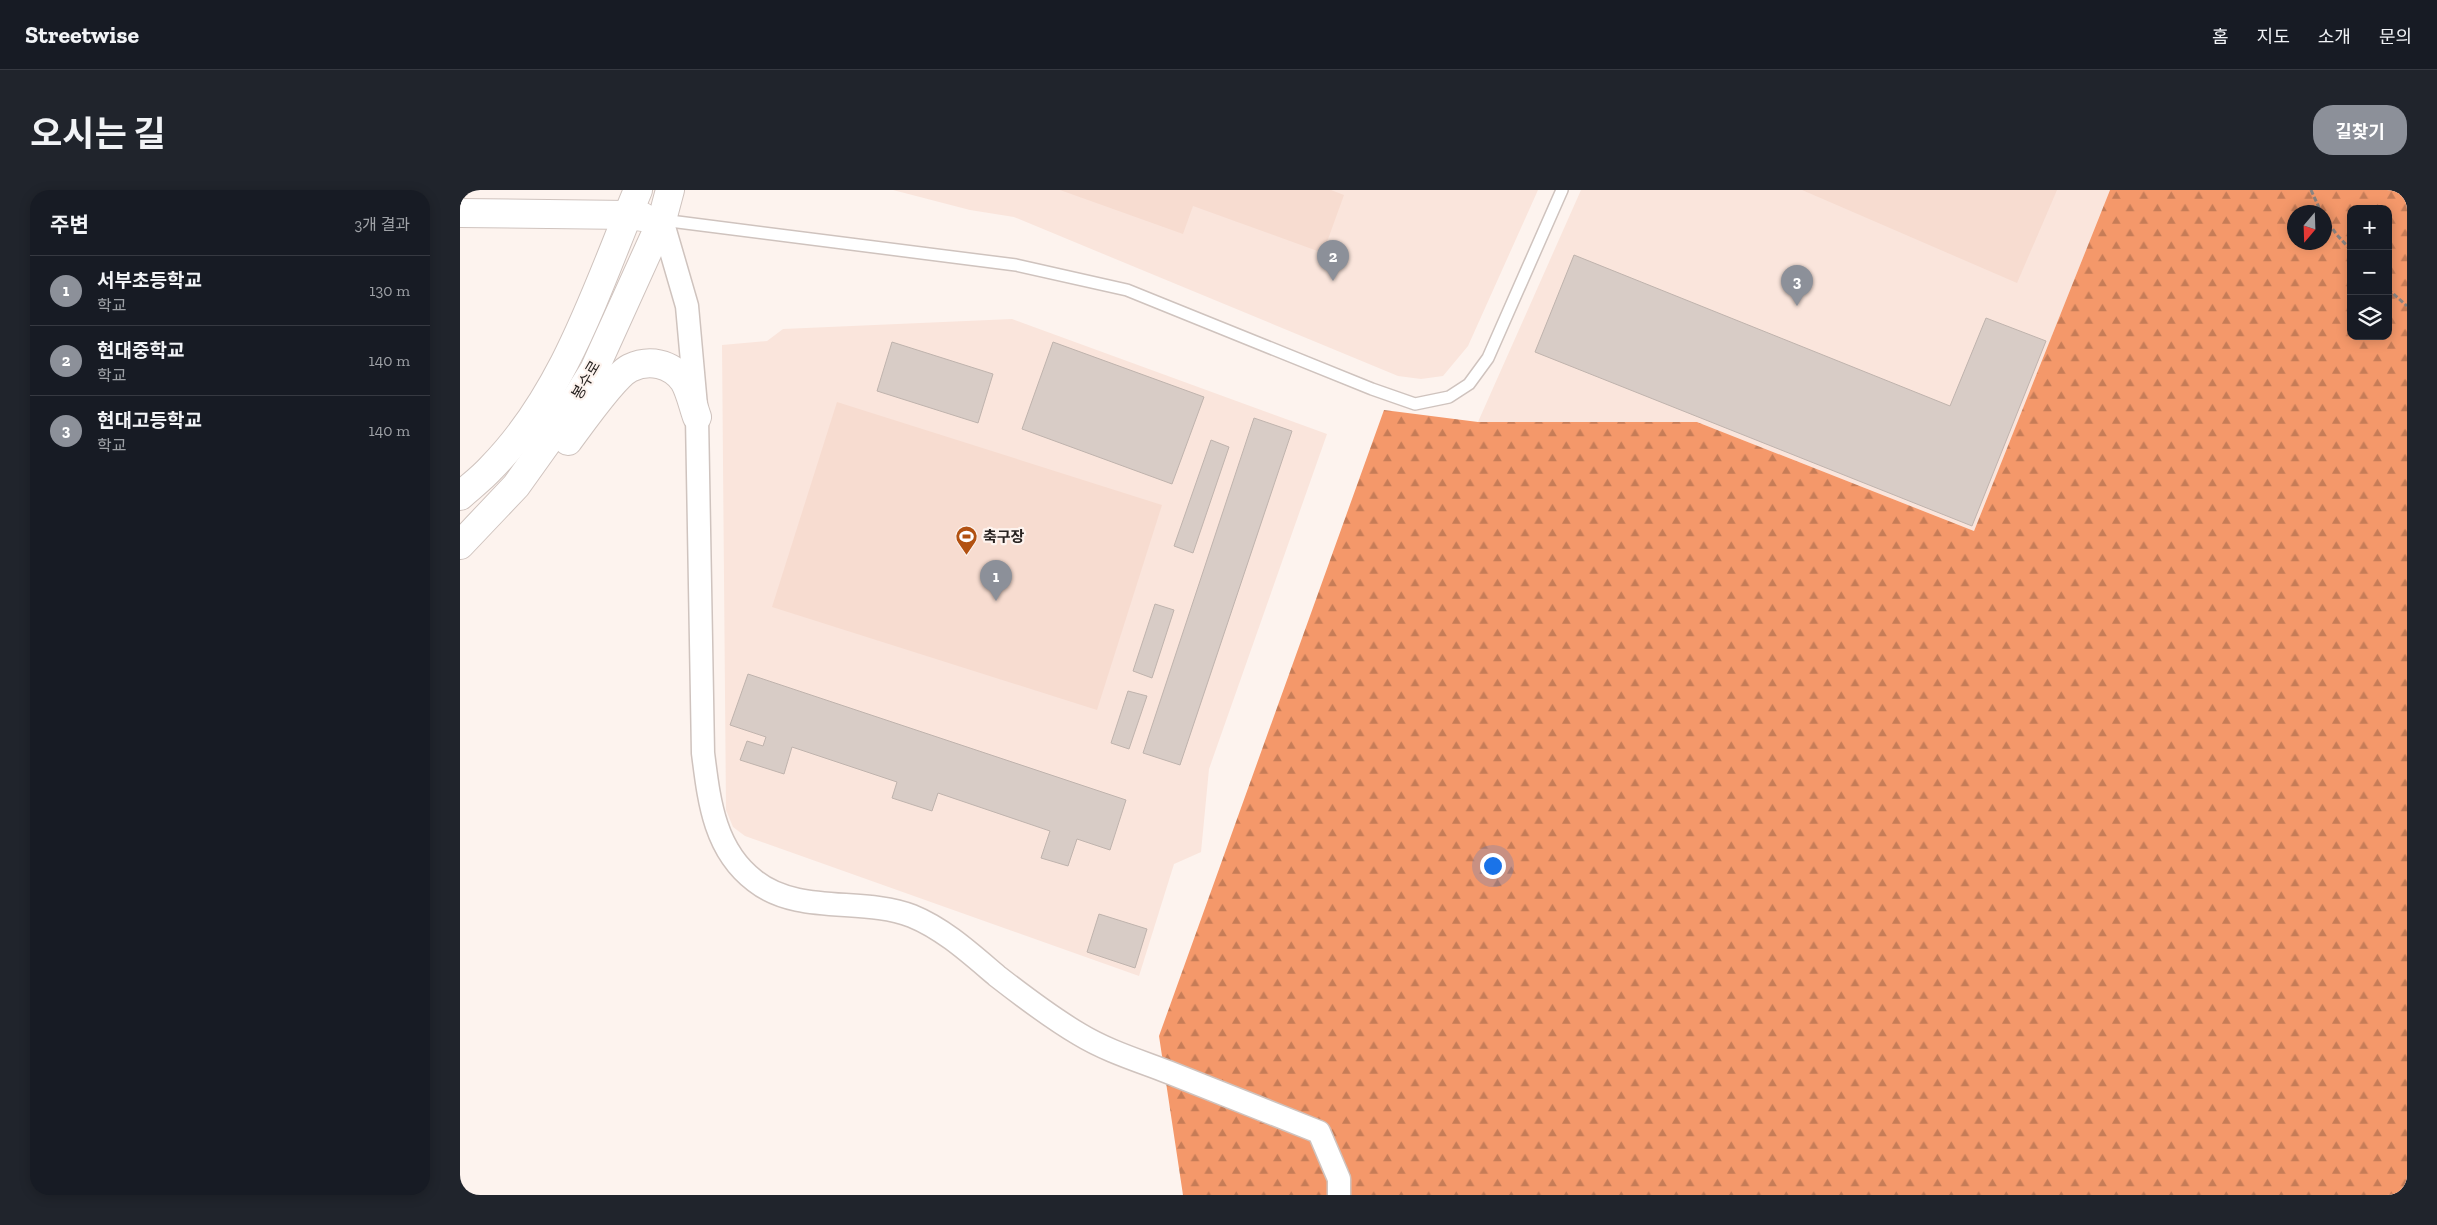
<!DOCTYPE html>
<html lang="ko">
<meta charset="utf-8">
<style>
body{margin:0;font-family:"Zilla Slab","Noto Sans KR",serif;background:#20242c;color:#f1f3f6}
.controls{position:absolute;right:15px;top:15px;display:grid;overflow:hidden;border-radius:10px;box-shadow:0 2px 12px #0003}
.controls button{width:45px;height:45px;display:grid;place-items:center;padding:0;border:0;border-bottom:1px solid #363941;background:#171b24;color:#f1f3f6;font:25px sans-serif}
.compass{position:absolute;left:1827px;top:15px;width:45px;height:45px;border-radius:50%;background:#171b24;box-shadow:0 2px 12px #0003;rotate:199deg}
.you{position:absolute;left:1032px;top:675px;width:18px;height:18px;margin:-12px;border:4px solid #fff;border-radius:50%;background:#1a73e8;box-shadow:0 0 0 8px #1a73e833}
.badge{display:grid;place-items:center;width:32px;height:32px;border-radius:50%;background:#8c9099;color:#fff;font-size:16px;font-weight:700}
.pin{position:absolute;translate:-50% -41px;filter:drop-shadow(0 1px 2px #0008)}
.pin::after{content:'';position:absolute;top:26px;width:18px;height:15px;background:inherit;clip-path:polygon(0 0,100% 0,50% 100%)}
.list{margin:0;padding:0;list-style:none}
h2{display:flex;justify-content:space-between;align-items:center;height:65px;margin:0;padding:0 20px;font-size:21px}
h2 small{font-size:16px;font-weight:400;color:#9ea1a6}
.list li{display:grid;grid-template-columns:32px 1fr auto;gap:15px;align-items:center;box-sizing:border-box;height:70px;padding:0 20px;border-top:1px solid #363941}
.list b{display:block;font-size:19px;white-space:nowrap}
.list p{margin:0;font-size:16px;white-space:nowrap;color:#9ea1a6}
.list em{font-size:16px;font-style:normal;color:#9ea1a6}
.icon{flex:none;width:28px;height:28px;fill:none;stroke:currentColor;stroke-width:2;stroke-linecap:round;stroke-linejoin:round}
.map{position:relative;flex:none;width:1947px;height:1005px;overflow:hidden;border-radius:20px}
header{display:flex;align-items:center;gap:30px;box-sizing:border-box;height:70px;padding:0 25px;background:#171b24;border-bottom:1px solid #363941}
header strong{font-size:24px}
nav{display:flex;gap:28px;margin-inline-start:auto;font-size:18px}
.intro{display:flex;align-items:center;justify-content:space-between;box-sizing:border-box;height:120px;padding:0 30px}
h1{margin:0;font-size:35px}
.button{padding:12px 22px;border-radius:20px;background:#8c9099;color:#fff;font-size:18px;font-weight:700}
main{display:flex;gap:30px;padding:0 30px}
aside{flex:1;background:#171b24;border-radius:20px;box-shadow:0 2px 12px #0003}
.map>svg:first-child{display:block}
.built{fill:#fae5dc}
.forest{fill:url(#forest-firs);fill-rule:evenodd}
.garden{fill:#f7dcd0}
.building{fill:#d8ccc6;stroke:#bfb3ad}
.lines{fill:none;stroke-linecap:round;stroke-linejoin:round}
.lane-casing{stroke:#cfc3be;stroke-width:14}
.street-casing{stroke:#cfc3be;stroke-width:25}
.secondary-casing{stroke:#cfc3be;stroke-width:30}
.path{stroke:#8b8481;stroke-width:3;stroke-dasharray:5 2.5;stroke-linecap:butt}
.lane{stroke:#fff;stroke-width:11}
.street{stroke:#fff;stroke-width:22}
.secondary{stroke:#fff;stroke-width:28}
.labels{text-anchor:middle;stroke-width:4.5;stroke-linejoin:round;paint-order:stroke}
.street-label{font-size:15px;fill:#272220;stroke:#fdf3ee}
.poi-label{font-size:15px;font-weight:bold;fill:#272220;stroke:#fdf3ee;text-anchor:start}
</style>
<header>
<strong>Streetwise</strong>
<nav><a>홈</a><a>지도</a><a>소개</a><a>문의</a></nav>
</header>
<div class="intro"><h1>오시는 길</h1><a class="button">길찾기</a></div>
<main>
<aside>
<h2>주변<small>3개 결과</small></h2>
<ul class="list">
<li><span class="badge">1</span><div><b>서부초등학교</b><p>학교</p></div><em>130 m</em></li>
<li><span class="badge">2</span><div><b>현대중학교</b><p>학교</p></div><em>140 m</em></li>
<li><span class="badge">3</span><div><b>현대고등학교</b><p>학교</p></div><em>140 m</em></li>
</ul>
</aside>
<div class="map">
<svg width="1947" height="1005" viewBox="0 0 1947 1005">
<defs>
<pattern id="forest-firs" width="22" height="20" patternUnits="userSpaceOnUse" patternTransform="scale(1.25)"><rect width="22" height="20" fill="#f4986a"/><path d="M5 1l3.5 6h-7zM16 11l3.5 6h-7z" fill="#c67c57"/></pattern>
</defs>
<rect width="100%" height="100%" fill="#fdf3ee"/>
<g class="built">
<path d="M 433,0 L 1078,0 L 1008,156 L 983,186 L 961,189 L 938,186 L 554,27 L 510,20 Z"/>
<path d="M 1121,0 L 1650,0 L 1514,341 L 1237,232 L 1018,232 Z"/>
<path d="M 552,129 L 867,244 L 749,579 L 741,662 L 714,674 L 679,786 L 285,646 L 273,637 L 266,620 L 262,155 L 307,151 L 323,139 Z"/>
</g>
<path class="forest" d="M 1650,0 L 1947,0 L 1947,1005 L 723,1005 L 699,846 L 924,220 L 1018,232 L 1237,232 L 1514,341 ZM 1891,19 L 1928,19 L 1928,146 L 1891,146 ZM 1834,22 L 1864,22 L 1864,52 L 1834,52 Z"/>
<g class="garden">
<path d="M 600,0 L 871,0 L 884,5 L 863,63 L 733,16 L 723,44 Z"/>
<path d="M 1342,0 L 1597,0 L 1557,93 Z"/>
<path d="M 377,212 L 702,315 L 637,520 L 312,417 Z"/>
</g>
<g class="building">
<path d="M 1114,65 L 1490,216 L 1526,128 L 1586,151 L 1512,336 L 1075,162 Z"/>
<path d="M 432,152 L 533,184 L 518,233 L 417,201 Z"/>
<path d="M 593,152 L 744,207 L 712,294 L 562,239 Z"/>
<path d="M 794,228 L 832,241 L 720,575 L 683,563 Z"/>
<path d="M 751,250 L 769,257 L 733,363 L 714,356 Z"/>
<path d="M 695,414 L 714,420 L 692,488 L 673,481 Z"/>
<path d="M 288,484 L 666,610 L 650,660 L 617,649 L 608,676 L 581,668 L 590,641 L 478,603 L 472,621 L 432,608 L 437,592 L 332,557 L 324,584 L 280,570 L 287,551 L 303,556 L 306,547 L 270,535 Z"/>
<path d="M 668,501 L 687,506 L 669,559 L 651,553 Z"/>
<path d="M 639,724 L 687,739 L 675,778 L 627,762 Z"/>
</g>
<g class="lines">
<defs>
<path id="lane" d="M 202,30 L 556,75 L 667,100 L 912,199 L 955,214 L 989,207 L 1009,194 L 1028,168 L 1102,0"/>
<path id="street" d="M 202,30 L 227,116 L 237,227 L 243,563 C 249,610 254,660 295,691 C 338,725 403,707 452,726 C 484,739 511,764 537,786 C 564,807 590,827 619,844 C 647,861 677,870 708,882 C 758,902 808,922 859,942 L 879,989 L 879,1005"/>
<g id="secondary">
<path d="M 0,23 L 168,25 L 183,27"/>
<path d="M 108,251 C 120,235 154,186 170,178 C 189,169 211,173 224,191 C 230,201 233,216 237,227"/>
<path d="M 0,306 C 10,297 22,288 31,278 C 105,203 138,95 178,0"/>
<path d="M 0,355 L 56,296 L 101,233 L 134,180 L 202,30 L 210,0"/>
</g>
</defs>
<use href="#lane" class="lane-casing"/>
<use href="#street" class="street-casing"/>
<use href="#secondary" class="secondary-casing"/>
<g class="path">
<path d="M 1851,0 L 1861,22"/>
<path d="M 1864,27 L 1877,45 L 1891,60"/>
<path d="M 1928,99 L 1947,116"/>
</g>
<use href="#lane" class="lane"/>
<use href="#street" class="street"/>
<use href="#secondary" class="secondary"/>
</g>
<defs>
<symbol id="stadium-pin" viewBox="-11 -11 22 30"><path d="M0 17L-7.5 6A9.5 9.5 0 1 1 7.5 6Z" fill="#b25111" stroke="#fdf3ee"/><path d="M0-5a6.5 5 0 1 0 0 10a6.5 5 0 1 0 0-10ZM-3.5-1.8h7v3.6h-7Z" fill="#fff"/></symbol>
</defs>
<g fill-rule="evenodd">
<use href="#stadium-pin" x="494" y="334" width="25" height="34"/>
</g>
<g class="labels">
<g class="street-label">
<text transform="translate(126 190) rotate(-60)" y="5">봉수로</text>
</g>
<g class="poi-label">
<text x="523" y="352">축구장</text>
</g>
</g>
</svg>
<div class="controls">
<button>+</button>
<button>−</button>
<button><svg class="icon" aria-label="layers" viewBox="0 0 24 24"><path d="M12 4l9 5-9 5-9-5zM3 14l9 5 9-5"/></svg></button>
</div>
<svg class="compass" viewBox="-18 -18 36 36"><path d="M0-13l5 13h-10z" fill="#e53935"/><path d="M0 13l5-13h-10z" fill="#9ea1a6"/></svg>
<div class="you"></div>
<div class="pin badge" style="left:536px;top:411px">1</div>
<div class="pin badge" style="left:873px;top:91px">2</div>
<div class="pin badge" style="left:1337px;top:116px">3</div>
</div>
</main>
